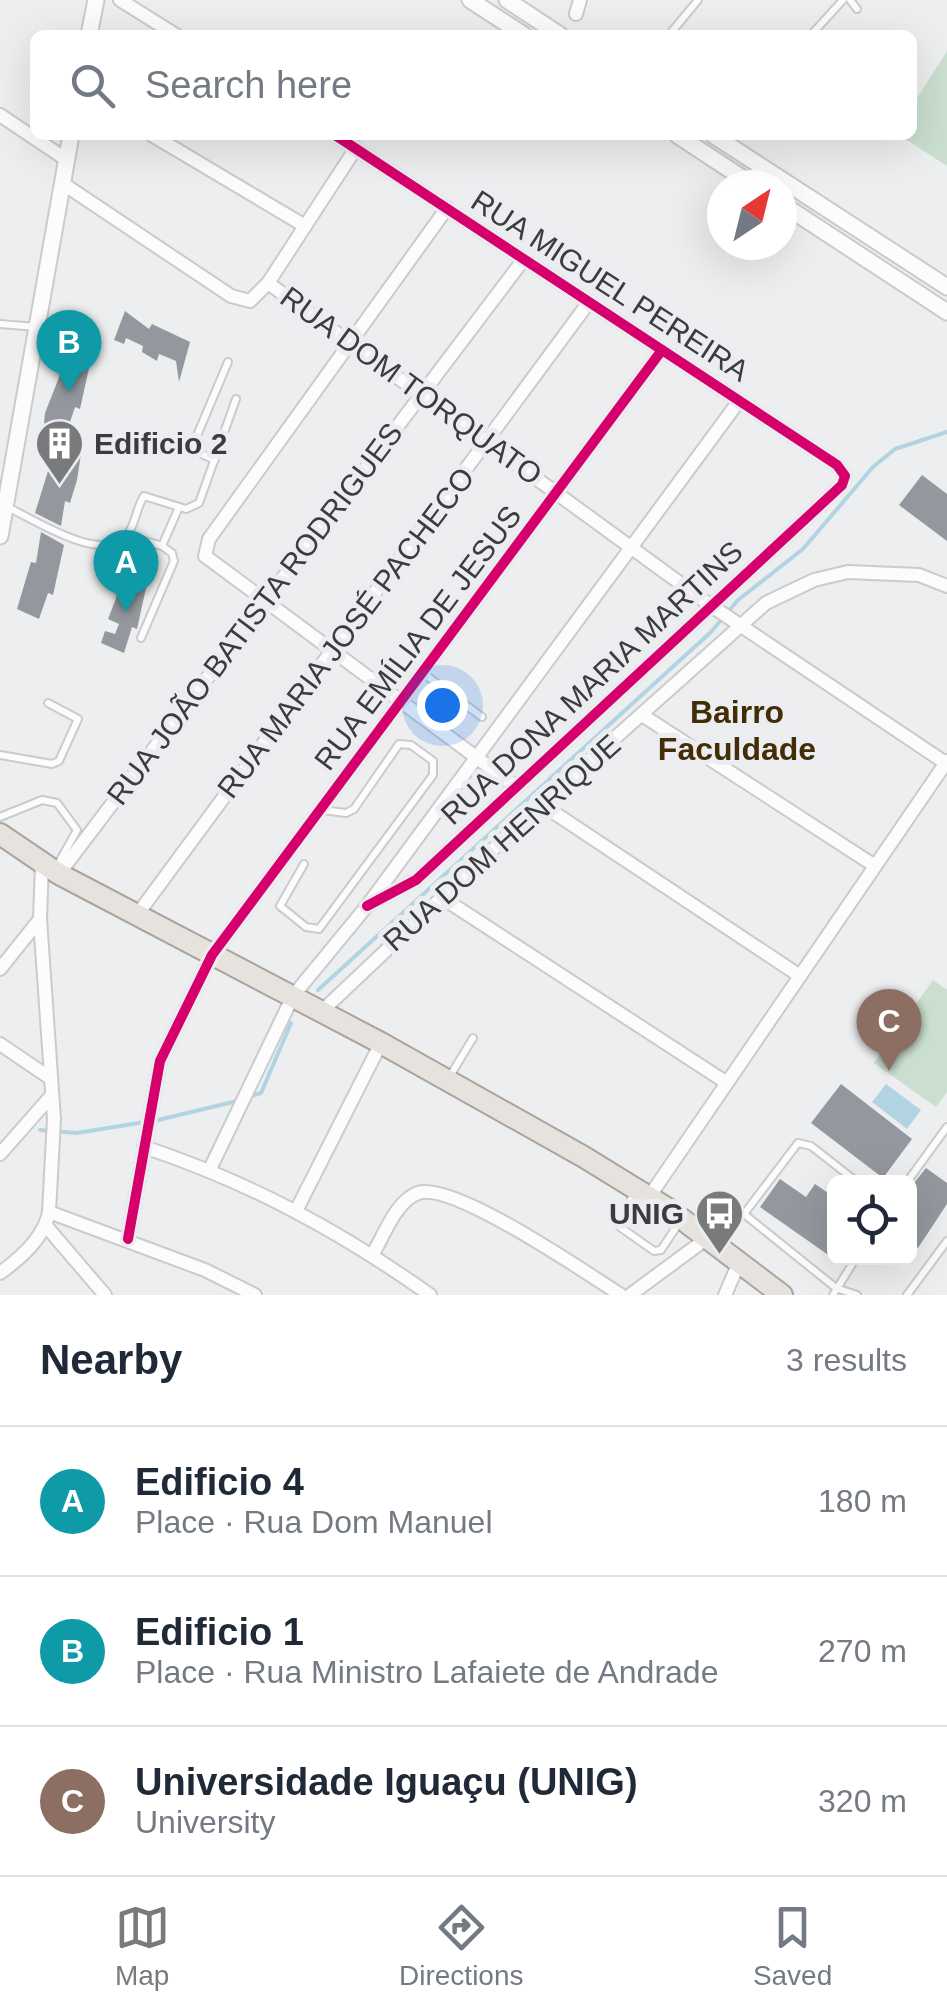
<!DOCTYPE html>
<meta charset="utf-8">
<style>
body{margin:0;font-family:Arial,sans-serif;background:#f6f6f7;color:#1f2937}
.controls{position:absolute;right:30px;bottom:30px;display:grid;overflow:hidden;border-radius:15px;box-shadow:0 10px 40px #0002}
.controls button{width:90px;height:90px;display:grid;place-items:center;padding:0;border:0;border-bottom:2px solid #e0e1e3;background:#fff;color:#1f2937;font:50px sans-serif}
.compass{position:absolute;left:707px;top:170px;width:90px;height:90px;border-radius:50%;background:#fff;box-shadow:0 10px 40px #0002;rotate:35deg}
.you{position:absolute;left:442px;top:705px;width:35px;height:35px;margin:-25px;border:8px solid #fff;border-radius:50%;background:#1a73e8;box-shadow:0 0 0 15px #1a73e833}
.badge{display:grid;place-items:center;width:65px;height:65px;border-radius:50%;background:#797a7b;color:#fff;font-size:32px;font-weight:700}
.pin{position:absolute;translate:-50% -82px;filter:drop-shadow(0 2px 5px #0008)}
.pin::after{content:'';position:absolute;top:52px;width:35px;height:30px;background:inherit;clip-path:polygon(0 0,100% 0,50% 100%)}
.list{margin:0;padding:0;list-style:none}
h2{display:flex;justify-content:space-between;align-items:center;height:130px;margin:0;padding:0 40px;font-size:42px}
h2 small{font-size:32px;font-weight:400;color:#747a83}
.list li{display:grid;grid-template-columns:65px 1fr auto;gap:30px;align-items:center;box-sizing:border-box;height:150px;padding:0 40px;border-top:2px solid #e0e1e3}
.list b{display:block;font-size:38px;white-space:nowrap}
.list p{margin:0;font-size:32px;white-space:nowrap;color:#747a83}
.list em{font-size:32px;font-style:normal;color:#747a83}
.icon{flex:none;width:55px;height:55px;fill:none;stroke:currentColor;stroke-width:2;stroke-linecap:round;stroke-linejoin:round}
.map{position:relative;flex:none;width:947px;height:1295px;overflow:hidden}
.search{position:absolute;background:#fff;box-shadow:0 10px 40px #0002;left:30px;right:30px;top:30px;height:110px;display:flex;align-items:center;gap:25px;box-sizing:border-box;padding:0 35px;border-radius:15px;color:#747a83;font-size:38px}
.sheet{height:580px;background:#fff}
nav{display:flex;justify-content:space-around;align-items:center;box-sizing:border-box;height:140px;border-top:2px solid #e0e1e3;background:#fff;font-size:28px;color:#747a83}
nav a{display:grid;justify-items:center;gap:5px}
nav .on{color:#797a7b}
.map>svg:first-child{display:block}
.green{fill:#cadfcf}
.water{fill:#b2d4e2}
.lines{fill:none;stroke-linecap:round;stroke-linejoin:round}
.stream{stroke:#b2d4e2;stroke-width:4}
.building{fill:#94989e}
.service-casing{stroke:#cacbcc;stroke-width:10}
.minor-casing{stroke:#cacbcc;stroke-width:16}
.tertiary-casing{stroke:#cacbcc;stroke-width:19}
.primary-casing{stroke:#aaa49b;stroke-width:24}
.service{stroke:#fcfcfd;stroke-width:6}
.minor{stroke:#fcfcfd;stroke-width:12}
.tertiary{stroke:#fcfcfd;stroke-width:15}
.primary{stroke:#e6e2dd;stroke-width:20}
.cycleway-casing{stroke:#ecedf0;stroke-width:16}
.cycleway{stroke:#d6006c;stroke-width:10}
.labels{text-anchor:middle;stroke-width:10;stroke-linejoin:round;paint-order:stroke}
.street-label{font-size:30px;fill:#3b3c3d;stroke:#ecedf0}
.poi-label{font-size:30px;font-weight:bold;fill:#3b3c3d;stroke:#ecedf0;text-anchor:start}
.neighbourhood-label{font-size:32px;font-weight:bold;fill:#422d06;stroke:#ecedf0}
</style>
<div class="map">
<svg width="947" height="1295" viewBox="0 0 947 1295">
<rect width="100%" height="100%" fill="#edeeef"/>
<g class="green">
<path d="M 947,51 L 947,166 L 899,135 L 912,135 L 912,106 Z"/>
<path d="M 933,980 L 947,990 L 947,1092 L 936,1107 L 874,1063 Z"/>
</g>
<path class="water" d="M 886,1084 L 921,1110 L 907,1129 L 872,1102 Z"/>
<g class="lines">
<g class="stream">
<path d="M 318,990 L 711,632 L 738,600 L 803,549 L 873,467 L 895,449 L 947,432"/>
<path d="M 251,1096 L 261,1093 L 291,1023"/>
<path d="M 154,1121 L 237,1101"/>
<path d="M 40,1130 L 77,1133 L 145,1122"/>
</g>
</g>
<g class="building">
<path d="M 125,311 L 149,329 L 152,324 L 190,342 L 179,382 L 176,361 L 159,354 L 157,361 L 142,352 L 143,346 L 126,338 L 124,344 L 114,340 Z"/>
<path d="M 69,352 L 91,359 L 80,409 L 75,407 L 69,425 L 72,426 L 65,449 L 81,454 L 77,480 L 70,503 L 65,501 L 61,526 L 35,513 L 48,471 L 52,472 L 61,430 L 44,423 L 45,413 Z"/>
<path d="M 922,475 L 947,494 L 947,541 L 899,505 Z"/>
<path d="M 41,532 L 64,545 L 53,595 L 48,593 L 39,619 L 17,609 L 31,562 L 36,563 Z"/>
<path d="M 126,572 L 148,579 L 137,629 L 132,627 L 124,653 L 101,643 L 105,631 L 115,634 L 119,624 L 108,619 Z"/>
<path d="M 841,1084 L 912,1139 L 883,1178 L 811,1123 Z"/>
<path d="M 926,1168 L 947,1183 L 947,1204 L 918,1248 L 910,1242 L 910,1188 Z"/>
<path d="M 780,1179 L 806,1197 L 815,1184 L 834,1197 L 834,1259 L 760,1207 Z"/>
</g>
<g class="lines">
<defs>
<g id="service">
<path d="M 850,0 L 857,9"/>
<path d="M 669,35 L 698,0"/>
<path d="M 811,35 L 843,0"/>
<path d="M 0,324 L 37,327"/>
<path d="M 215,460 L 197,452 L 193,445 L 228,362"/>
<path d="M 7,507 C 36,520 106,568 129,532 C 136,521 137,506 144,496 L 186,509 L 199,503 L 236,399"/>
<path d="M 128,536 L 162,546 L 179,507"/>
<path d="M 141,638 L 174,561 L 172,553 L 162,546"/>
<path d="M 424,674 L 482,717"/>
<path d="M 0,755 L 52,764 L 59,761 L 78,719 L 48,703"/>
<path d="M 0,817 L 42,800 L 57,803 L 77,830 L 57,866"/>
<path d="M 304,864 L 280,906 L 306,927 L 319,929 L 433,775 L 433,761 L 411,745 L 399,744 L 354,809 L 346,813 L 322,810"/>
<path d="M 450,1076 L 473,1038"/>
<path d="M 857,1182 L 811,1146 L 798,1143 L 744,1214 L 836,1288 L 857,1295"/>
<path d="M 907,1182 L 947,1127"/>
<path d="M 633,1194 L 620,1227 L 654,1251 L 661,1250 L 679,1223"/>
<path d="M 833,1295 L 856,1258"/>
<path d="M 907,1295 L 947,1241"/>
</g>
<g id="minor">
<path d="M 120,0 L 176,35"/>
<path d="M 576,14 L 580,0"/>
<path d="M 0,115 L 67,160"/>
<path d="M 152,135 L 305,226"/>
<path d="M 335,135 L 837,465 L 845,476 L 842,485 L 416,880 L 367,906"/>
<path d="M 65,185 L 231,296 L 250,301 L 268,283 L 356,148"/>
<path d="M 447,208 L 209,539 L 205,556 L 515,786"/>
<path d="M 268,283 L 710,605 L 947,764"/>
<path d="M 642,715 L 875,866"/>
<path d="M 541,804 L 800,976"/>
<path d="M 59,874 L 524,259"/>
<path d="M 441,897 L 727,1083"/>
<path d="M 137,915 L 589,302"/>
<path d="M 0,969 L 40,919"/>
<path d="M 322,1011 L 541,804 L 766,603 L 814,580 L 848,572 L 919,575 L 947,586"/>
<path d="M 0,1044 L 50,1078"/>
<path d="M 144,1147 C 249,1182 340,1231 430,1295"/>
<path d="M 0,1154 L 52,1095"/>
<path d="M 210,1169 L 293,996 L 367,906 L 739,401"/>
<path d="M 649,1197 L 947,761"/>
<path d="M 297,1209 L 381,1043"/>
<path d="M 49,1212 L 205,1270 L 255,1295"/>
<path d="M 46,1226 L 105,1295"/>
<path d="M 128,1239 L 160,1061 L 212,955 L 662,350"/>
<path d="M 373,1254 C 384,1235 396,1201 418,1193 C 453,1181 586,1273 621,1295"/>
<path d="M 0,1273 C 21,1258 44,1238 49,1212 L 54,1119 L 40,919 L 42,864"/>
<path d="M 630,1295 L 706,1239"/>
<path d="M 725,1295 L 738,1265"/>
</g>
<g id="tertiary">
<path d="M 470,0 L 524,35"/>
<path d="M 507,0 L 560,35"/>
<path d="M 89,35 L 96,0"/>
<path d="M 677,135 L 753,185"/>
<path d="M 713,135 L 947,287"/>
<path d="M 782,204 L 947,312"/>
<path d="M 0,536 L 71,135"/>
</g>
<path id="primary" d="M 0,834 L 59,874 L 381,1043 L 584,1157 L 670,1210 L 782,1295"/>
</defs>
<use href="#service" class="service-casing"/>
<use href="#minor" class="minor-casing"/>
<use href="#tertiary" class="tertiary-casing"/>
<use href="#primary" class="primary-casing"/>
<use href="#service" class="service"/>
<use href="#minor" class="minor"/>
<use href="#tertiary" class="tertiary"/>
<use href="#primary" class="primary"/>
<defs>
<g id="cycleway">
<path d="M 335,135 L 837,465 L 845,476 L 842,485 L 416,880 L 367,906"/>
<path d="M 128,1239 L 160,1061 L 212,955 L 662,350"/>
</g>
</defs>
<use href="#cycleway" class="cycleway-casing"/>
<use href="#cycleway" class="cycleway"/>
</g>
<defs>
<symbol id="building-pin" viewBox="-11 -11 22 30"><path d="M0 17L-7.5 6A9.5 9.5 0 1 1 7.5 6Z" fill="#797a7b" stroke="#ecedf0"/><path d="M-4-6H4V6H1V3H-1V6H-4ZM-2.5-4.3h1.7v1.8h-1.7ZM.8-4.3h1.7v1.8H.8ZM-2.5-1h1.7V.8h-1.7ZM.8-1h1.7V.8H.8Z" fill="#fff"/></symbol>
<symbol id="bus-pin" viewBox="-11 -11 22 30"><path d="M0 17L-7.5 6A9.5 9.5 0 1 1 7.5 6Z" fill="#797a7b" stroke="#ecedf0"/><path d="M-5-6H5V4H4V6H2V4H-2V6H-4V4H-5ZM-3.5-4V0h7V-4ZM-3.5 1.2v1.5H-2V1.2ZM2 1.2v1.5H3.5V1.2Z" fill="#fff"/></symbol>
</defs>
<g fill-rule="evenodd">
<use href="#building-pin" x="32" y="416" width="55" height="75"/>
<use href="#bus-pin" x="692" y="1186" width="55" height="75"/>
</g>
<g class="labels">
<g class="street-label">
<text transform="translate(610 286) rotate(33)" y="10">RUA MIGUEL PEREIRA</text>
<text transform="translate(411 386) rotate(36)" y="10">RUA DOM TORQUATO</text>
<text transform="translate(255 614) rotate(-53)" y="10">RUA JOÃO BATISTA RODRIGUES</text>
<text transform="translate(346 633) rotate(-53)" y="10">RUA MARIA JOSÉ PACHECO</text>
<text transform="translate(418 638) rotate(-53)" y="10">RUA EMÍLIA DE JESUS</text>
<text transform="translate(592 683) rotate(-43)" y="10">RUA DONA MARIA MARTINS</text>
<text transform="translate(502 843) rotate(-42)" y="10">RUA DOM HENRIQUE</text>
</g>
<g class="poi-label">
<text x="94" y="454">Edificio 2</text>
<text x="684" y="1224" text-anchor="end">UNIG</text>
</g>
<g class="neighbourhood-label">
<text x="737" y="723">Bairro<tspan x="737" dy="37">Faculdade</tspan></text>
</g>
</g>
</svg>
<div class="controls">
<button><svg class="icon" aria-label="locate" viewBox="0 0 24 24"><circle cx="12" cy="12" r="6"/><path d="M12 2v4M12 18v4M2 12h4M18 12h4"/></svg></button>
</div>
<svg class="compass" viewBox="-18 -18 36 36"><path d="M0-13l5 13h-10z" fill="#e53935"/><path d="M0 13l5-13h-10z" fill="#747a83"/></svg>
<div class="you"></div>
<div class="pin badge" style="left:126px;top:612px;background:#0f9aa8">A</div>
<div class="pin badge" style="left:69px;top:392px;background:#0f9aa8">B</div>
<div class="pin badge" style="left:889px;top:1071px;background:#8d6e63">C</div>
<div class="search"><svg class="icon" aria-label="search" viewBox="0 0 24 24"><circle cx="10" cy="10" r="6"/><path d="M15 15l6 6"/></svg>Search here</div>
</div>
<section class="sheet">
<h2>Nearby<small>3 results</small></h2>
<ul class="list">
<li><span class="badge" style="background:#0f9aa8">A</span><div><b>Edificio 4</b><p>Place · Rua Dom Manuel</p></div><em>180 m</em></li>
<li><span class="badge" style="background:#0f9aa8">B</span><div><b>Edificio 1</b><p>Place · Rua Ministro Lafaiete de Andrade</p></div><em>270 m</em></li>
<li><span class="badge" style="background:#8d6e63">C</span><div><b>Universidade Iguaçu (UNIG)</b><p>University</p></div><em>320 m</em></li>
</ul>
</section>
<nav>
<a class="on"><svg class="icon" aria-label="map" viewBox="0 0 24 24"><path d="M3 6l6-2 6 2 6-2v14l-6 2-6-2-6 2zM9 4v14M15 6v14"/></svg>Map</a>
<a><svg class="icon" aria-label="directions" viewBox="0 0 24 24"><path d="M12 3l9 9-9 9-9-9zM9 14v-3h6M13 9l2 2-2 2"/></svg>Directions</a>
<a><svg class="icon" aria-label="saved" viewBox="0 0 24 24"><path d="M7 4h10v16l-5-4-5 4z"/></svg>Saved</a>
</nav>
